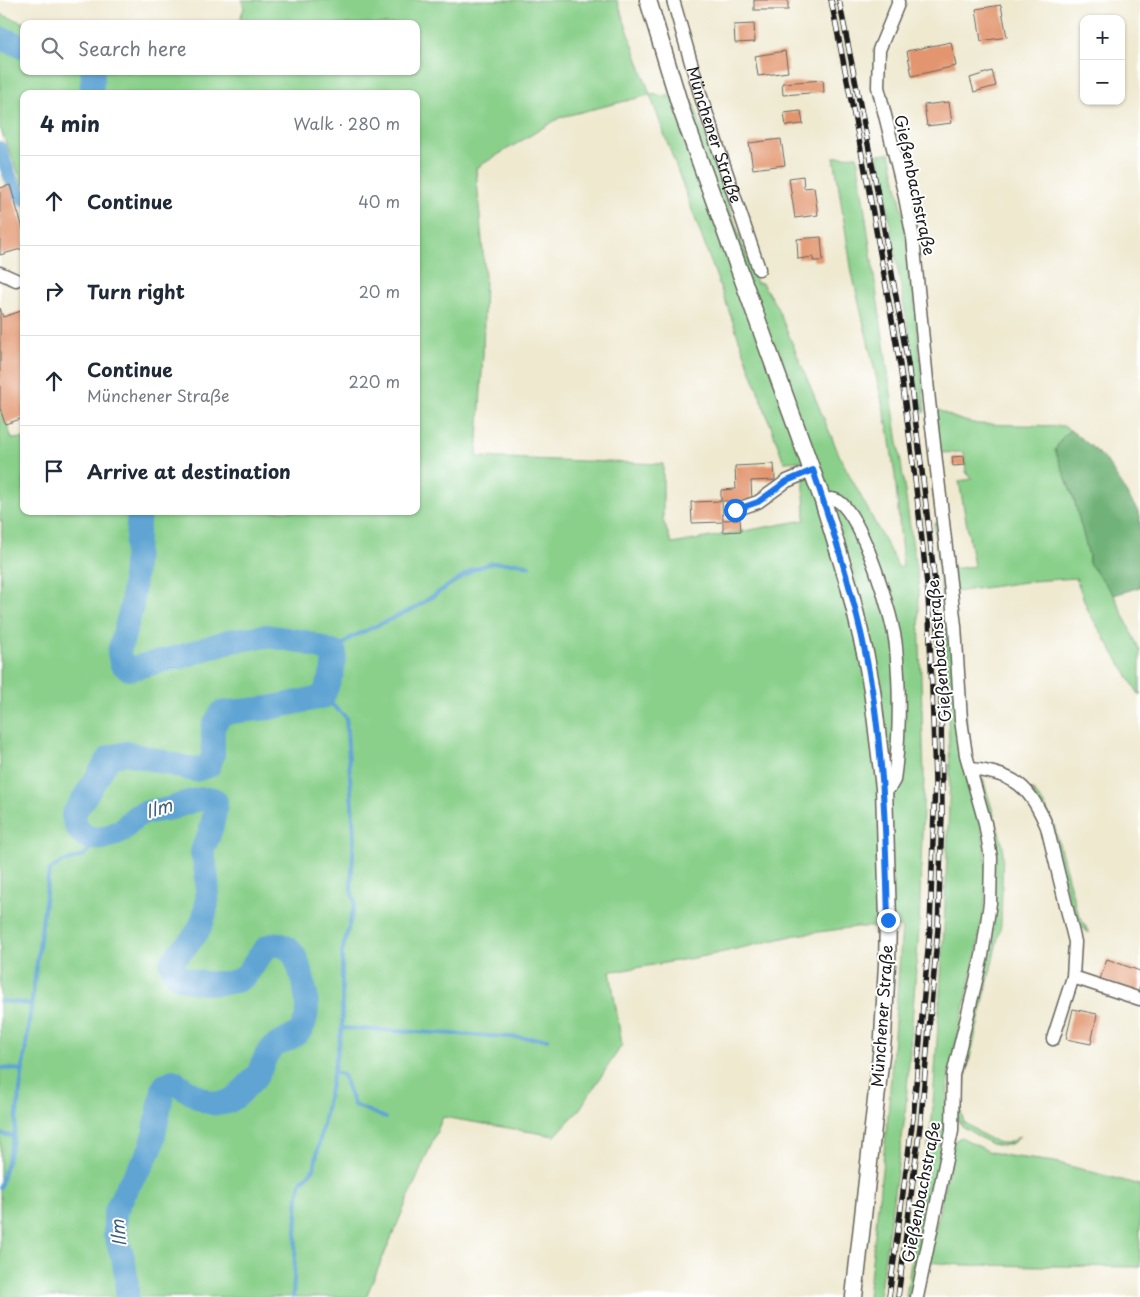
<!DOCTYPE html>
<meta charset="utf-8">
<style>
body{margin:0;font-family:"Playpen Sans",sans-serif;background:#f2f2f3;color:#1f2937}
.controls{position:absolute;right:15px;top:15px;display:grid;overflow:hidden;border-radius:10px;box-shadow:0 1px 4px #0004}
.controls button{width:45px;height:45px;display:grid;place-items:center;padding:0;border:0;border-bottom:1px solid #e0e1e3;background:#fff;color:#1f2937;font:25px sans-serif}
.stop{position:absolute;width:15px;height:15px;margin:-11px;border:4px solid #1a73e8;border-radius:50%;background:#fff}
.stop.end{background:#1a73e8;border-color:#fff;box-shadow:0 1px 5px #0008}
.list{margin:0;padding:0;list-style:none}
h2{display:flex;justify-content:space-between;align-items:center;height:65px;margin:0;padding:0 20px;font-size:21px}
h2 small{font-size:16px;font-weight:400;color:#747a83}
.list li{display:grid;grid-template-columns:32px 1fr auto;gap:15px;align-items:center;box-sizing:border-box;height:90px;padding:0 20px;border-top:1px solid #e0e1e3}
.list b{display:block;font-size:19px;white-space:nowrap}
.list p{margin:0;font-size:16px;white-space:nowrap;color:#747a83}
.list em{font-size:16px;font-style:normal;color:#747a83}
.icon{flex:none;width:28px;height:28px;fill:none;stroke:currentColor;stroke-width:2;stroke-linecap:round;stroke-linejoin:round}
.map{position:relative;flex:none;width:1140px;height:1297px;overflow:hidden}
.search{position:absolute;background:#fff;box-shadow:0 1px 4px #0004;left:20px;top:20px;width:400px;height:55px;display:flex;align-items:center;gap:12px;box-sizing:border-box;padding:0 18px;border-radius:10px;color:#747a83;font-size:19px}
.panel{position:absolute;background:#fff;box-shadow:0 1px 4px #0004;left:20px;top:90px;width:400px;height:425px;border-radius:10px}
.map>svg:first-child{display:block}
.green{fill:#8ad08b;stroke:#537654;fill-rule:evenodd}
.forest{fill:#6fb277;stroke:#46674a}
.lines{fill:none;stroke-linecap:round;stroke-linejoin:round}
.stream{stroke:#5ea4d3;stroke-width:4}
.canal{stroke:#5ea4d3;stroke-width:14}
.river{stroke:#5ea4d3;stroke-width:24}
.building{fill:#e2956e}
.minor-casing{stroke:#66645b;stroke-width:15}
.major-casing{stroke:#66645b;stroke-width:19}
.minor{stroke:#fff;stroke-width:12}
.major{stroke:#fff;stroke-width:16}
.rail-casing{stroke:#1c1c1c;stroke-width:5.5}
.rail{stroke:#fff;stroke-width:4;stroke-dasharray:11;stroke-linecap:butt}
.route{stroke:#1a73e8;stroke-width:6}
.labels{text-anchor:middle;stroke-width:4;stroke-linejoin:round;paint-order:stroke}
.street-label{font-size:16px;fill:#1c1c1c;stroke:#fff}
.water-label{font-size:18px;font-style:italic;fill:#3d6078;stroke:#fff}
</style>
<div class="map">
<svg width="1140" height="1297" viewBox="0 0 1140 1297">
<rect width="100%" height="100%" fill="#fff"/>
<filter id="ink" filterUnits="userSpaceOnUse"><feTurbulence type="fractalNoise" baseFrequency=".02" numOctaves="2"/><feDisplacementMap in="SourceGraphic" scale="10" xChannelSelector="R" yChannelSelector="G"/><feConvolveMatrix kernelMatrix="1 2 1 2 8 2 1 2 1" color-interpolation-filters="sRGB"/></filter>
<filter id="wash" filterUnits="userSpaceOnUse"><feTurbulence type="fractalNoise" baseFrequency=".0096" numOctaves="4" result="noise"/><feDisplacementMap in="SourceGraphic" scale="20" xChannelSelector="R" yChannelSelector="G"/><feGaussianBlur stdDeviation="1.12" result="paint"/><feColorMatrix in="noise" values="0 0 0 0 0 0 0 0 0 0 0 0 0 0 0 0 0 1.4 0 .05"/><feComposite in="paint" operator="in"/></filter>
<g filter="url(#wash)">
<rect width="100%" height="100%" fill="#efe9d0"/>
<g class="green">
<path d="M 242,0 L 617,0 L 650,94 L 692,99 L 756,283 L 762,283 L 777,307 L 840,457 L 899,568 L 903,566 L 895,476 L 888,428 L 852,273 L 834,157 L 857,156 L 918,582 L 924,776 L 919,929 L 905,1117 L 879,1297 L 868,1297 L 888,1115 L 902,927 L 857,927 L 796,935 L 711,955 L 624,970 L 610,971 L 622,1045 L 579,1110 L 555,1136 L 443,1117 L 366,1297 L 0,1297 L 0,602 L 2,521 L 0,521 L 0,404 L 12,439 L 24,438 L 24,511 L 416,511 L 416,94 L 24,94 L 24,187 L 0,128 L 0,14 L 27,24 L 24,24 L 24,71 L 416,71 L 416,24 L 235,24 L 238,23 L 244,8 ZM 650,95 L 784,462 L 803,461 L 805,520 L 672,544 L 663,520 L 663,464 L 477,457 L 483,355 L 485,277 L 476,168 L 561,117 Z"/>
<path d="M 890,153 L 910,246 L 925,412 L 920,413 L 914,363 L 878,154 Z"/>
<path d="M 934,407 C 948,416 961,421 978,424 L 1063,426 L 1070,430 L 1062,438 L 1055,450 L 1074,499 L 1089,556 L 1089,563 L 1114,595 L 1140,651 L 1140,696 L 1088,611 L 1076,578 L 1032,581 L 955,592 L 952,569 L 974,566 L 959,481 L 972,479 L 966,472 L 964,452 L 939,453 Z"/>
<path d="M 934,523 L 939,524 L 981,824 L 986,858 L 985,903 L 976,956 L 949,1074 L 945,1127 L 912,1297 L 906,1297 L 932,1119 L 944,929 L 950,777 L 945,627 Z"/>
<path d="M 983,779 L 1003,846 L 1001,925 L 959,1105 L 964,1122 C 973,1128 993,1144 1005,1143 C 1010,1143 1015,1139 1020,1136 L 1013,1143 L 1003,1146 L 991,1144 L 963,1127 L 956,1118 L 957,1076 L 995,904 L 979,784 Z"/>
<path d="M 1032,789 L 1045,806 L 1054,825 L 1076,908 L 1089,933 L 1074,921 L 1061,869 Z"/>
<path d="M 961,1137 L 988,1151 L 1008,1156 L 1055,1162 L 1140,1185 L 1140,1267 L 962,1265 L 928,1262 L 954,1141 Z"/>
</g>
<path class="forest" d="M 1070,430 L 1092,447 L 1108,463 L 1140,515 L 1140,587 L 1114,595 L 1089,563 L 1089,556 L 1074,499 L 1055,450 L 1062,438 Z"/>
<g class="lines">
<g class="stream">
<path d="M 335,653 L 350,638 L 415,608 L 472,570 L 492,563 L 518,563 L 529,566"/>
<path d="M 0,1001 L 30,1004"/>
<path d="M 342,1028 L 547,1039"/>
<path d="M 0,1068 L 23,1070"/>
<path d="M 334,1072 L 343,1075 L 354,1105 L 386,1118"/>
<path d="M 0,1134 L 14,1136"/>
<path d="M 0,1187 L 14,1136 L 49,871 C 53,868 58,864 63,862 C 79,857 89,858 93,839"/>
<path d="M 293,1297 L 298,1195 L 301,1182 L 314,1169 L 342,1028 L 342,952 L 355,903 L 351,889 L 354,835 L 346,717 L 323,697"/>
</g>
<path class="canal" d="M 0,148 C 6,165 11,185 24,199"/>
<g class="river">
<path d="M 0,38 L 24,47"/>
<path d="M 91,94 L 93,75 L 92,71"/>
<path d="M 127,1297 L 127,1281 L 123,1258 L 115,1233 L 115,1213 L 126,1189 L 143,1163 L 152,1145 L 163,1089 L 165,1085 L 173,1081 C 199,1097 219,1119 245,1088 C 249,1084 254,1079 258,1074 C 262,1067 264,1057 270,1050 C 277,1042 291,1040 299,1032 C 315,1015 303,978 296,959 C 293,950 283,943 272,945 C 260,948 253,971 242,978 C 230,987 187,984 176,974 C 173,972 173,968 171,964 C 178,951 192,943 199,929 C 209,910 209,886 205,865 C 205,861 203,857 202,854 C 202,847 208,839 210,832 C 213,823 215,813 216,802 L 213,799 C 194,798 188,803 172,808 C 161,811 147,810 137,816 C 131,819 127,827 120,831 C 100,843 77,842 73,815 L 110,757 L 127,753 L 195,770 L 209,766 L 213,755 L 213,727 L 221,713 L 269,708 L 323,697 L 332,673 L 335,653 L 305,642 L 267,636 L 229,641 L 183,656 L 129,669 L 121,663 L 119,652 L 132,606 L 139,511"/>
</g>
</g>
<g id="blocks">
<g class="building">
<rect x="754" y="0" width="34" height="10"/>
<path d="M 1001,5 L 1007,37 L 981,41 L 976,9 Z"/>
<path d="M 754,24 L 755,42 L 735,43 L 734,25 Z"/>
<path d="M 951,42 L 956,66 L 912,76 L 907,51 Z"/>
<path d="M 785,51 L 788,72 L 758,76 L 755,56 Z"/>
<path d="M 992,71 L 996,86 L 974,92 L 970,78 Z"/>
<path d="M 823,80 L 824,92 L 783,95 L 782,83 Z"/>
<path d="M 949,102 L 952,123 L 927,126 L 924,105 Z"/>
<path d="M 801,111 L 803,124 L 786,126 L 784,113 Z"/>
<path d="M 781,139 L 785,165 L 753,169 L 749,143 Z"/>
<path d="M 803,176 L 804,188 L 814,187 L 818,215 L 795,218 L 789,178 Z"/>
<path d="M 10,185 L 24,232 L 24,248 L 0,255 L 0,188 Z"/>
<path d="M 821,237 L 823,261 L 813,261 L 813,257 L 798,259 L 797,239 Z"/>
<path d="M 0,308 L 3,317 L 24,310 L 24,418 L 5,424 L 0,408 Z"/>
<path d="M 964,456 L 965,465 L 953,466 L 952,457 Z"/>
<path d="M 774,464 L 775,480 L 751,481 L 752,501 L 722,501 L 723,520 L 740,519 L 741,531 L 723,532 L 723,522 L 692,523 L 691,502 L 721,501 L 721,490 L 736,489 L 735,466 Z"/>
<path d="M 1107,959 L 1140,971 L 1140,986 L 1138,992 L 1100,979 Z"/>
<path d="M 1073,1009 L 1097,1014 L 1091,1044 L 1066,1039 Z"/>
</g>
</g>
</g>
<g filter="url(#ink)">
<use href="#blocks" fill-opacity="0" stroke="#66645b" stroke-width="1"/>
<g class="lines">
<defs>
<g id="minor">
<path id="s1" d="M 673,0 L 701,97 L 759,269"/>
<path d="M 898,0 L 898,4 L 879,50 L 878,87 L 904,192 L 913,238 L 929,401 L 955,626 L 961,720 L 966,755 L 985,823 L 991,858 L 990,903 L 982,956 L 953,1075 L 952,1131 L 917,1297"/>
<path d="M 0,273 L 16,280"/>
<path d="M 823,501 C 829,499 832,498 838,501 C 862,515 894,619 896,647 C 900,691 900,737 894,780 L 890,787 L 884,788"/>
<path d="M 735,510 L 758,502 L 787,481 L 813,470"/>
<path d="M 971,769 C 1015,774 1030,786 1047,827 L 1075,942 L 1073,977 L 1053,1039"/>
<path d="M 1073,977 L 1140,999"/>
</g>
<path id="major" d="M 648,0 L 681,109 L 823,501 L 849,586 L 866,657 L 872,690 L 884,788 L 888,920 L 887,964 L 883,1037 L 854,1297"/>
</defs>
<use href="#minor" class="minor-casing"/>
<use href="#major" class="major-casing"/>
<use href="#minor" class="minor"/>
<use href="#major" class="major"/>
<defs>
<g id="rail">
<path d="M 831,0 L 868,185 L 900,365 L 915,479 L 928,593 L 932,688 L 935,782 L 930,928 L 913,1118 L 889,1297"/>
<path d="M 839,0 L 876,184 L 908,364 L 923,479 L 936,593 L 941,684 L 942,816 L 938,928 L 921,1118 L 898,1297"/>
</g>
</defs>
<use href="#rail" class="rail-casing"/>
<use href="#rail" class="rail"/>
</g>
</g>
<g class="lines" filter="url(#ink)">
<path class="route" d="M 735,510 L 758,502 L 787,481 L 813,470 C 837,542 860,614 872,689 C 884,766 886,842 888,920"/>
</g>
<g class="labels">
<g class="street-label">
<text dy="6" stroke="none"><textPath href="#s1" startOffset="141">Münchener Straße</textPath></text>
<text transform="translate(915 185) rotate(78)" y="6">Gießenbachstraße</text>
<text transform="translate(939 651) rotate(-95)" y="6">Gießenbachstraße</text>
<text transform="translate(882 1016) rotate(-86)" y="6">Münchener Straße</text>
<text transform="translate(921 1192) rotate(-79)" y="6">Gießenbachstraße</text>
</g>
<g class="water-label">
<text transform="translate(159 809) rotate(-16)" y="6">Ilm</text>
<text transform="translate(119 1233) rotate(-95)" y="6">Ilm</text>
</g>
</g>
</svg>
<div class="controls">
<button>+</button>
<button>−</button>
</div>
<div class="stop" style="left:735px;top:510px"></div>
<div class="stop end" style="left:888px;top:920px"></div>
<div class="search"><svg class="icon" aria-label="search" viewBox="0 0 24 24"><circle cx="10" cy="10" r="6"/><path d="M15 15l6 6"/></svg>Search here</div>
<section class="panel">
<h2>4 min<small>Walk · 280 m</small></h2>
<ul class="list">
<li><svg class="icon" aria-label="ahead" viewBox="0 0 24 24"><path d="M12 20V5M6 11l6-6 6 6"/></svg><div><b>Continue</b></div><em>40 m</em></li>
<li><svg class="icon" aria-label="right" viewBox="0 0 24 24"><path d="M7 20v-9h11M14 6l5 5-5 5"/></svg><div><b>Turn right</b></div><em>20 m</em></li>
<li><svg class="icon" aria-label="ahead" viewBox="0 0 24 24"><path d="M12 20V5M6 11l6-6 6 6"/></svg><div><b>Continue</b><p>Münchener Straße</p></div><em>220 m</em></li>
<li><svg class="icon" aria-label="arrive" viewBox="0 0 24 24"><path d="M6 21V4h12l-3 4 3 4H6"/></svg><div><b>Arrive at destination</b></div></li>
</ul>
</section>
</div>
